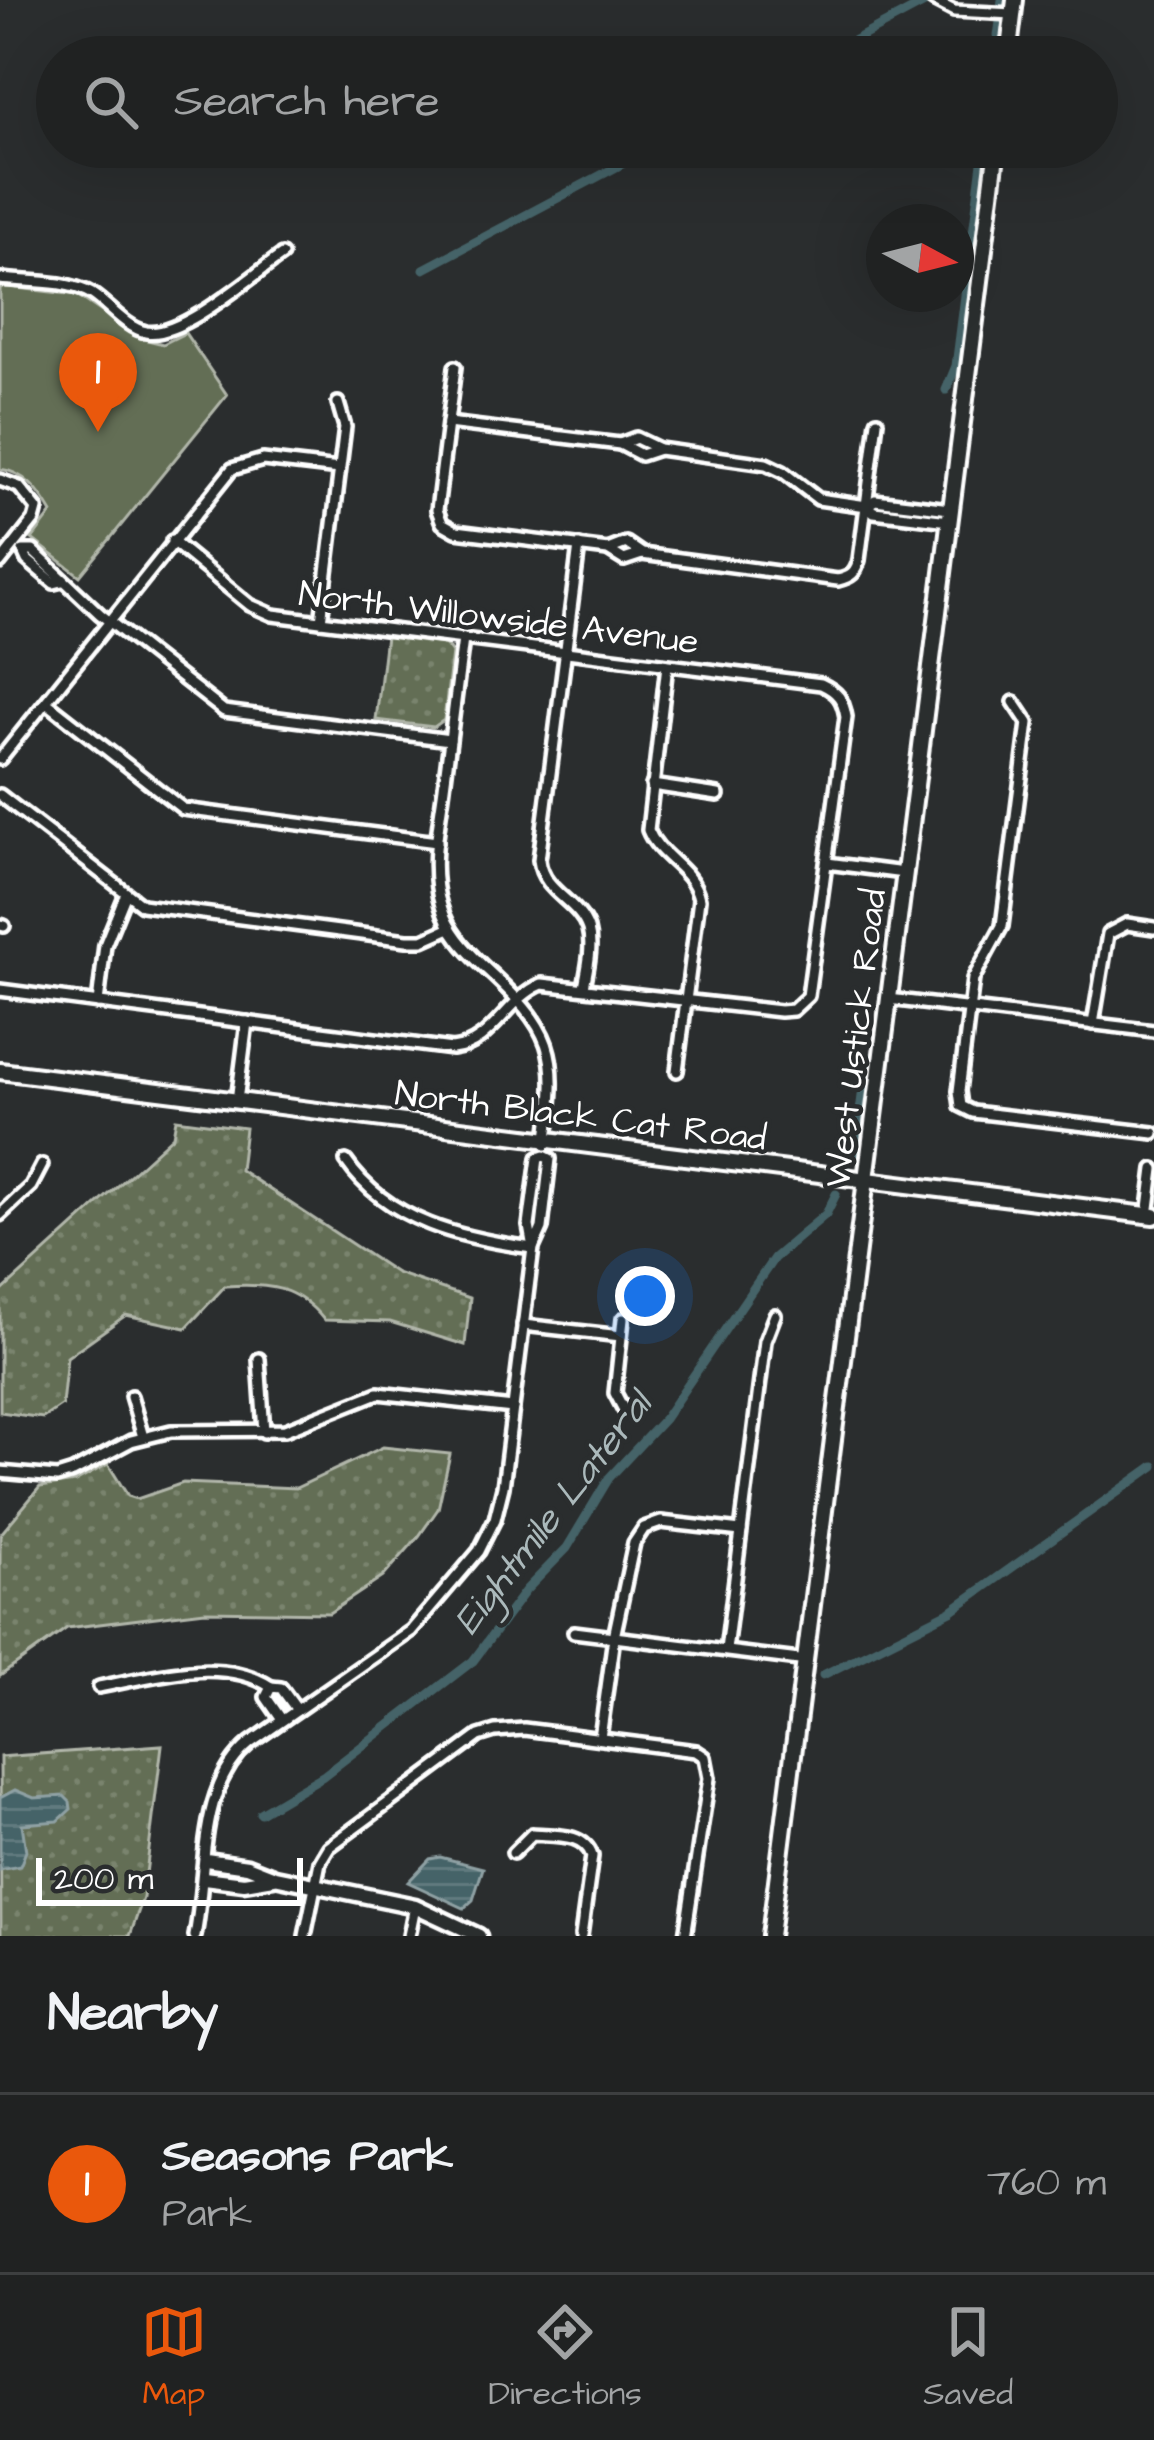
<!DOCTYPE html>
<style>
body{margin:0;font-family:"Architects Daughter",sans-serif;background:#2d2f2f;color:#f1f3f6}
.compass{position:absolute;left:866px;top:204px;width:108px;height:108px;border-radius:50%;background:#202222;box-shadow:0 12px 48px #0002;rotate:97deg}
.scale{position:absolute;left:36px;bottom:30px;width:267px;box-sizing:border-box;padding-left:12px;border:6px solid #fff;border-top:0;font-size:33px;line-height:42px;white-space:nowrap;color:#fff;-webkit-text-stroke:9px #2a2d2e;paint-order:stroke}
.you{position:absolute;left:645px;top:1296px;width:42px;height:42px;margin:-30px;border:9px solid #fff;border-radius:50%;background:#1a73e8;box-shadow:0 0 0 18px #1a73e833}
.badge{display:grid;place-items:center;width:78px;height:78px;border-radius:50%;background:#ea580c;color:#fff;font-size:39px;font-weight:700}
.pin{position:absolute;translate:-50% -99px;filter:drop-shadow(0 3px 6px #0008)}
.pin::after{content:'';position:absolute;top:63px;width:42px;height:36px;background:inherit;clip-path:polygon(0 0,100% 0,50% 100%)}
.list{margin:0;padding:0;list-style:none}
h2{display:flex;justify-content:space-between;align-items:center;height:156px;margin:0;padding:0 48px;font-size:51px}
h2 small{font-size:39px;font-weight:400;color:#a2a4a5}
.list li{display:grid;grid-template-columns:78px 1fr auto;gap:36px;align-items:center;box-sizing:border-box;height:180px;padding:0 48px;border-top:3px solid #3d3f40}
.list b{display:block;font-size:45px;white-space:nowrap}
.list p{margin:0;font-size:39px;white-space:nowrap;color:#a2a4a5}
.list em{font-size:39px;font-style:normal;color:#a2a4a5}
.icon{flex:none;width:66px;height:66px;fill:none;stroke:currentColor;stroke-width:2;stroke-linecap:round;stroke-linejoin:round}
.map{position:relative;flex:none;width:1154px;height:1936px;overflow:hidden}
.search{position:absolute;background:#202222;box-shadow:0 12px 48px #0002;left:36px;right:36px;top:36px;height:132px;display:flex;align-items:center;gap:30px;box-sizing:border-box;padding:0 42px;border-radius:66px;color:#a2a4a5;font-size:45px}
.sheet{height:336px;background:#202222}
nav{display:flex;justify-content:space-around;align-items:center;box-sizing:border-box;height:168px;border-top:3px solid #3d3f40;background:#202222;font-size:33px;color:#a2a4a5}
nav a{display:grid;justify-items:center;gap:6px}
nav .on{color:#ea580c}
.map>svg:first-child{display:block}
.grass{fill:url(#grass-dots);stroke:#b1b6aa;stroke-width:3}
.green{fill:#636e55;stroke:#b1b6aa;stroke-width:3}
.water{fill:url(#water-rules);stroke:#8fa1a4;stroke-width:3}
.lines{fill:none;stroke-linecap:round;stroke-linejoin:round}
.canal{stroke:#456367;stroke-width:9}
.minor-casing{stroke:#fff;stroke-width:18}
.tertiary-casing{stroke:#fff;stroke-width:21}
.secondary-casing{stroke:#fff;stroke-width:22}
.minor{stroke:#2a2d2e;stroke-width:9}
.tertiary{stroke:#2a2d2e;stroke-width:12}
.secondary{stroke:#2a2d2e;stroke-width:14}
.labels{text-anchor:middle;stroke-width:9;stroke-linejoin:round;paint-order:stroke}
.street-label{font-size:36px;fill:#fff;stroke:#2a2d2e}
.water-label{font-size:39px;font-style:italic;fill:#abb9bb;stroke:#2a2d2e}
</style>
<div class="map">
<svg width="1154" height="1936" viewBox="0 0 1154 1936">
<defs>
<pattern id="grass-dots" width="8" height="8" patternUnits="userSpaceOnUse" patternTransform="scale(3)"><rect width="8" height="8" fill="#636e55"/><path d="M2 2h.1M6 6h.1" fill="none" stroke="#7a846e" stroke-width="1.8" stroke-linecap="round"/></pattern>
<pattern id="water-rules" width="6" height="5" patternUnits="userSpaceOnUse" patternTransform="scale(3)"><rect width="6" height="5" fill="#456367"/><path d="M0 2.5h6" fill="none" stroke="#617a7e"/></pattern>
</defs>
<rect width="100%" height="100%" fill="#2a2d2e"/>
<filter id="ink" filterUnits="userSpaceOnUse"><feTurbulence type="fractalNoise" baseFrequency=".00833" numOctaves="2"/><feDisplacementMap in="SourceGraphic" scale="24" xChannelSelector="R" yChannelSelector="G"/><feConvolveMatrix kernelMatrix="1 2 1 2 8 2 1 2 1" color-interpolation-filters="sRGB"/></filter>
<g filter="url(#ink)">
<g class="grass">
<path d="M 386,636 L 445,644 L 452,653 L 444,720 L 434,727 L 376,720 Z"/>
<path d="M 176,1119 L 245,1128 L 240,1170 L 396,1273 L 470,1298 L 465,1345 L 390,1322 L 324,1320 C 297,1286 267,1283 225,1286 L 186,1328 L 126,1315 L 67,1357 L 62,1405 L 43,1418 L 0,1412 L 0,1293 L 173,1136 Z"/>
<path d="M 383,1447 L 450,1454 L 438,1509 L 419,1536 L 383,1577 L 329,1613 L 205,1611 L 67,1628 L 0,1676 L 0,1535 L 40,1487 L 75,1482 L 108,1464 L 128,1496 L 137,1499 L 183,1483 L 296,1488 Z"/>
<path d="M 162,1745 L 143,1898 L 130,1936 L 1,1936 L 0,1757 Z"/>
</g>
<path class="green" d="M 0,286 L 77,295 L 140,338 L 163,344 L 185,333 L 227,395 L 80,576 L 32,539 L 52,513 C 40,492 25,472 0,469 Z"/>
<g class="water">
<path d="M 15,1790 L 34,1798 L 64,1796 L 70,1802 L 71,1809 L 58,1821 L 22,1824 L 26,1851 L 20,1866 L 0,1870 L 0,1798 Z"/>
<path d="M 440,1857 L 483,1868 L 473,1900 L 464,1908 L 408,1882 L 430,1859 Z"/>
</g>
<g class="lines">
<g class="canal">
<path d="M 1001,7 L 1002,0"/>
<path d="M 823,57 L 928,1"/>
<path d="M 995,57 L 1000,22"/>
<path d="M 424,269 L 654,147"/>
<path d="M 946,390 L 956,366 L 984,147"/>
<path d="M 846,1163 L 854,1158 L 867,1057"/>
<path d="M 823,1675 L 951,1611 L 1154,1466"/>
<path d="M 260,1813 L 323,1776 L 473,1661 L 526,1590 L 567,1548 L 609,1478 L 664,1419 L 774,1258 L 826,1214 L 836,1194"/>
</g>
<defs>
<g id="minor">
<path d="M 933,0 L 954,11 L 1013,14"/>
<path d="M 0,279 C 28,282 67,280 92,294 C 109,305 125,327 146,332 C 180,339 253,275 282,255"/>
<path d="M 455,367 L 437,510 L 442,523 L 456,531 L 608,550 L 624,560 L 642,554"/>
<path d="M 448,423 L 620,444 L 641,455 L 659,449"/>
<path d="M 620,444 L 636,438 L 659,449 L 766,464 L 783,472 L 818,499 L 867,506"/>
<path d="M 0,480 L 19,487 L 37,509 L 34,520 L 0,563"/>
<path d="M 949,521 L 874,512 L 867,506 L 875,500 L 950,509"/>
<path d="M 579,546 L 539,860 C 543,893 578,900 588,929 C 593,947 587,970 584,987"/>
<path d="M 608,550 L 626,543 L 642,554 L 838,580 C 851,577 856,573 859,560 L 877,421"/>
<path d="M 62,581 L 54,583 L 27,560 L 23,551 L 33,551 L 100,614 L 224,711 L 450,740"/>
<path d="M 321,621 L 345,427 L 338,403"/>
<path d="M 463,639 C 457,688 450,737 444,787 C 439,826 429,868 441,906 C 448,931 465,949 483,966 C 554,1031 560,1050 546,1145"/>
<path d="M 667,665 L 648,830 C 659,858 693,868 699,899 L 677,1071"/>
<path d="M 46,702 L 183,809 L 437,842"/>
<path d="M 1014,702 L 1028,723 L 1002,926 L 973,979 L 959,1091 L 961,1106 L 973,1112 L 1154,1133"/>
<path d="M 0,759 L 232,469 L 263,460 L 339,469"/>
<path d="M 652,785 L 718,795"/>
<path d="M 0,795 L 142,905 L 407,940 L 423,940 L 450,928"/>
<path d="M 827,863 L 904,873"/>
<path d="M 0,925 L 4,926"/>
<path d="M 0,990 L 452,1049 C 492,1045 506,999 542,984 L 780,1011 L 793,1010 L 808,996 L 846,717 C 843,699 838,692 821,684 L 273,615 L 250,605 L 172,541"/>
<path d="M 889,999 L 1154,1031"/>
<path d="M 98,1003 L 105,945 L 125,896"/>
<path d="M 1093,1024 L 1108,934 L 1127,924 L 1154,928"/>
<path d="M 237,1101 L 247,1022"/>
<path d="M 346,1161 C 388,1222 463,1239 533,1248"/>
<path d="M 0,1215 L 31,1186 L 42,1165"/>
<path d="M 1148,1216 L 1154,1169"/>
<path d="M 623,1319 L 615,1393 L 624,1410"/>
<path d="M 523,1325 L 621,1336"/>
<path d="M 259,1359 L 264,1432"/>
<path d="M 131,1396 L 143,1437"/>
<path d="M 0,1472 L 57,1477 L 73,1472 L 131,1441 L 171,1431 L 285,1430 L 378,1393 L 513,1408"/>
<path d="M 574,1632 L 807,1661"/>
<path d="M 726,1650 L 765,1341 L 775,1315"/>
<path d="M 99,1687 C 151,1677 223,1655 271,1687"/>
<path d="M 282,1720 L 266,1697 L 271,1687 L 281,1688 L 297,1710"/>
<path d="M 600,1738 L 614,1637 L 634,1543 L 644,1528 L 661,1522 L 741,1531"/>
<path d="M 513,1853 L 532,1834 C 554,1836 584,1832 592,1856 L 581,1936"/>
<path d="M 195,1936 C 208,1872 196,1788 250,1743 L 411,1631 L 479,1551 L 495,1519 L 503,1487 L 533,1248 L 542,1228 L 550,1159 L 544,1156 L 538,1158 L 529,1226 L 533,1248"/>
<path d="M 305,1936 L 320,1862 L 329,1847 L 479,1736 L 495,1731 L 524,1729 L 696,1751 L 705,1757 L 709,1778 L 685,1936"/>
<path d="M 409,1936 L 415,1906"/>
</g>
<g id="tertiary">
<path d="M 206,1860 L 247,1866 L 275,1877 L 415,1906 L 479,1936"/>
<path d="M 204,1878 L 244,1883 L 274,1878"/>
</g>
<g id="secondary">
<path d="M 1008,57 L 1015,0"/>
<path d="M 0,1071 L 1154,1216"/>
<path d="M 770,1936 L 997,147"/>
</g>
</defs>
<use href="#minor" class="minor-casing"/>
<use href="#tertiary" class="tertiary-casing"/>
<use href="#secondary" class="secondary-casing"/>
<use href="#minor" class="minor"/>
<use href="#tertiary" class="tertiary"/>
<use href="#secondary" class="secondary"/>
</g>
</g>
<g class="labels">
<g class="street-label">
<text transform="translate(499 616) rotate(7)" y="13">North Willowside Avenue</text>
<text transform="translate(854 1038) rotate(-83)" y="13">West Ustick Road</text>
<text transform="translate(581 1114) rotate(7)" y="13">North Black Cat Road</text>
</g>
<g class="water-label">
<text transform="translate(551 1512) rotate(-52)" y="14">Eightmile Lateral</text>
</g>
</g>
</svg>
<svg class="compass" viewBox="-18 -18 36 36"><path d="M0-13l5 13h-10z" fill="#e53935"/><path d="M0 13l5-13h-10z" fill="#a2a4a5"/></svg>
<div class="scale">200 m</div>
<div class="you"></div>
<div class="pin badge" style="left:98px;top:432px">1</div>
<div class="search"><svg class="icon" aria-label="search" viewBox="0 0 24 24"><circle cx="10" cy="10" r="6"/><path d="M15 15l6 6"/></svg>Search here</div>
</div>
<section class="sheet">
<h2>Nearby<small></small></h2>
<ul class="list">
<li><span class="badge">1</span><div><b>Seasons Park</b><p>Park</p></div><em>760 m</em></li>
</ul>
</section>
<nav>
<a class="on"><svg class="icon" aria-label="map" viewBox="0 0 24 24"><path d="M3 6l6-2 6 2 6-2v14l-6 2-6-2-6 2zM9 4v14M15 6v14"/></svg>Map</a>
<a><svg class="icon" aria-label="directions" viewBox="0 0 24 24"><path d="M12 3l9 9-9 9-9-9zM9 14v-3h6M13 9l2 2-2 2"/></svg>Directions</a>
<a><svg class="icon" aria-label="saved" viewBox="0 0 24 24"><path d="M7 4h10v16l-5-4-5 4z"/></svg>Saved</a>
</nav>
